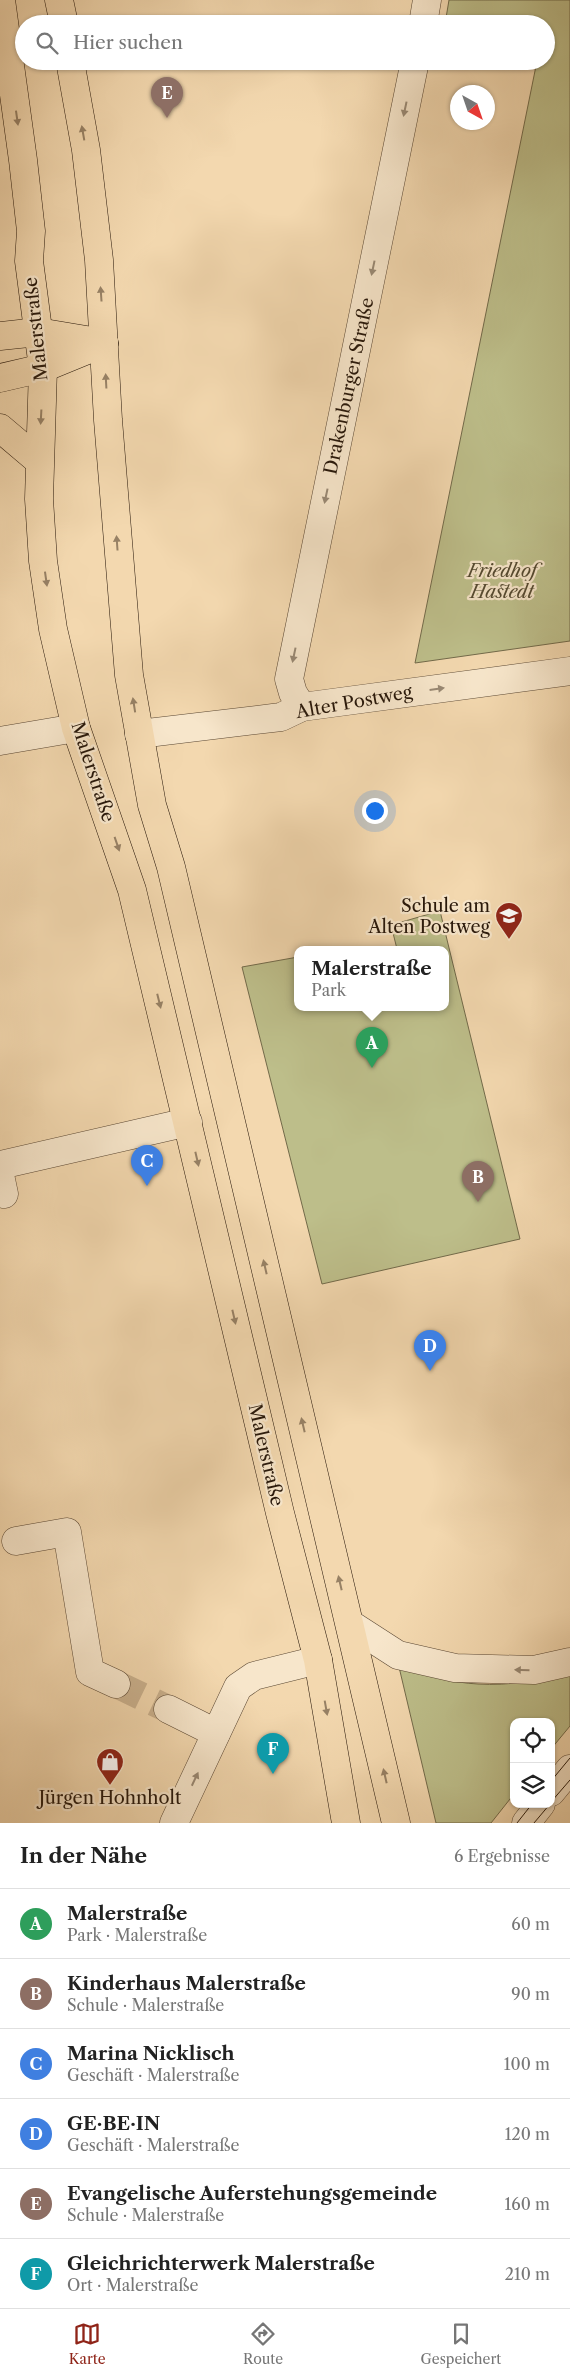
<!DOCTYPE html>
<html lang="de">
<meta charset="utf-8">
<style>
body{margin:0;font-family:"Libre Caslon Text",serif;background:#f6f6f6;color:#222}
.controls{position:absolute;right:15px;bottom:15px;display:grid;overflow:hidden;border-radius:10px;box-shadow:0 1px 4px #0004}
.controls button{width:45px;height:45px;display:grid;place-items:center;padding:0;border:0;border-bottom:1px solid #e0e0e0;background:#fff;color:#222;font:25px sans-serif}
.compass{position:absolute;left:450px;top:85px;width:45px;height:45px;border-radius:50%;background:#fff;box-shadow:0 1px 4px #0004;rotate:140deg}
.you{position:absolute;left:374px;top:810px;width:18px;height:18px;margin:-12px;border:4px solid #fff;border-radius:50%;background:#1a73e8;box-shadow:0 0 0 8px #1a73e833}
.badge{display:grid;place-items:center;width:32px;height:32px;border-radius:50%;background:#8f2418;color:#fff;font-size:16px;font-weight:700}
.pin{position:absolute;translate:-50% -41px;filter:drop-shadow(0 1px 2px #0008)}
.pin::after{content:'';position:absolute;top:26px;width:18px;height:15px;background:inherit;clip-path:polygon(0 0,100% 0,50% 100%)}
.popup{position:absolute;left:294px;top:946px;width:155px;height:65px;box-sizing:border-box;display:grid;place-content:center;border-radius:10px;background:#fff;filter:drop-shadow(0 1px 4px #0005);font-size:16px;white-space:nowrap;color:#767676}
.popup b{font-size:19px;color:#222}
.popup::after{content:'';position:absolute;left:50%;top:100%;margin-left:-10px;border:10px solid transparent;border-top-color:#fff}
.list{margin:0;padding:0;list-style:none}
h2{display:flex;justify-content:space-between;align-items:center;height:65px;margin:0;padding:0 20px;font-size:21px}
h2 small{font-size:16px;font-weight:400;color:#767676}
.list li{display:grid;grid-template-columns:32px 1fr auto;gap:15px;align-items:center;box-sizing:border-box;height:70px;padding:0 20px;border-top:1px solid #e0e0e0}
.list b{display:block;font-size:19px;white-space:nowrap}
.list p{margin:0;font-size:16px;white-space:nowrap;color:#767676}
.list em{font-size:16px;font-style:normal;color:#767676}
.icon{flex:none;width:28px;height:28px;fill:none;stroke:currentColor;stroke-width:2;stroke-linecap:round;stroke-linejoin:round}
.map{position:relative;flex:none;width:570px;height:1823px;overflow:hidden}
.search{position:absolute;background:#fff;box-shadow:0 1px 4px #0004;left:15px;right:15px;top:15px;height:55px;display:flex;align-items:center;gap:12px;box-sizing:border-box;padding:0 18px;border-radius:28px;color:#767676;font-size:19px}
.sheet{height:485px;background:#fff}
nav{display:flex;justify-content:space-around;align-items:center;box-sizing:border-box;height:70px;border-top:1px solid #e0e0e0;background:#fff;font-size:14px;color:#767676}
nav a{display:grid;justify-items:center;gap:2px}
nav .on{color:#8f2418}
.map>svg:first-child{display:block}
.green{fill:#bdbe8a;stroke:#726a4a}
.lines{fill:none;stroke-linecap:round;stroke-linejoin:round}
.minor-tunnel{stroke:#cab18e;stroke-width:28;stroke-dasharray:28 14;stroke-linecap:butt}
.minor-casing{stroke:#5a4733;stroke-width:29}
.major-casing{stroke:#27170a;stroke-width:29}
.minor{stroke:#f7e6cb;stroke-width:28}
.major{stroke:#f3d8af;stroke-width:28}
.tram{stroke:#27170a;stroke-width:1}
.oneway{fill:#998974}
.oneway2{fill:#978165}
.labels{text-anchor:middle;stroke-width:4.5;stroke-linejoin:round;paint-order:stroke}
.street-label{font-size:18px;fill:#27170a;stroke:#f7e6cb}
.park-label{font-size:18px;font-style:italic;fill:#544930;stroke:#f7e6cb}
.poi-label{font-size:18px;fill:#27170a;stroke:#f7e6cb;text-anchor:end}
</style>
<div class="map">
<svg width="570" height="1823" viewBox="0 0 570 1823">
<rect width="100%" height="100%" fill="#f3d8af"/>
<filter id="stains"><feTurbulence type="fractalNoise" baseFrequency=".004" numOctaves="4"/><feColorMatrix values="0 0 0 0 .2 0 0 0 0 .09 0 0 0 0 .02 0 0 0 .5 -.17"/></filter>
<radialGradient id="worn" r=".72"><stop offset=".6" stop-color="#630" stop-opacity="0"/><stop offset="1" stop-color="#630" stop-opacity=".3"/></radialGradient>
<g class="green">
<path d="M 449,0 L 570,0 L 570,641 L 415,663 L 537,61 L 546,61 L 546,24 L 475,24 L 446,18 Z"/>
<path d="M 440,911 L 520,1239 L 322,1284 L 242,967 L 298,957 L 298,1007 L 446,1007 L 446,949 L 397,949 L 391,925 Z"/>
<path d="M 399,1667 C 424,1674 452,1683 478,1684 C 509,1686 540,1680 570,1675 L 570,1726 L 551,1749 L 551,1722 L 514,1722 L 514,1794 L 491,1823 L 436,1823 Z"/>
</g>
<g class="lines">
<path class="minor-tunnel" d="M 116,1684 L 168,1709"/>
<defs>
<g id="minor">
<path d="M 423,24 L 427,0"/>
<path d="M 302,707 L 293,693 L 289,679 L 415,61"/>
<path d="M 139,734 L 281,717 L 302,707 L 570,671"/>
<path d="M 0,741 L 76,728"/>
<path d="M 0,1165 L 188,1122"/>
<path d="M 0,1175 L 4,1194"/>
<path d="M 16,1541 L 67,1532 L 90,1672 L 116,1684"/>
<path d="M 350,1624 L 398,1655 L 455,1668 L 534,1670 L 570,1662"/>
<path d="M 168,1709 L 216,1733"/>
<path d="M 551,1792 L 570,1769"/>
<path d="M 174,1823 L 238,1687 L 254,1676 L 318,1660"/>
<path d="M 526,1823 L 541,1804"/>
</g>
<g id="major">
<path d="M 1,0 L 23,160 L 31,231 L 29,261 L 43,368 L 39,499 L 43,561 L 53,629 L 76,728 L 132,890 L 280,1513 L 318,1660 L 346,1823"/>
<path d="M 59,0 L 64,24"/>
<path d="M 70,61 L 86,150 L 99,260 L 108,420 L 129,675 L 152,805 L 171,867 L 396,1823"/>
<path d="M 0,336 L 38,332 L 104,343"/>
<path d="M 0,378 L 43,368 L 104,343"/>
<path d="M 0,428 L 39,461"/>
</g>
</defs>
<use href="#minor" class="minor-casing"/>
<use href="#major" class="major-casing"/>
<use href="#minor" class="minor"/>
<use href="#major" class="major"/>
<g class="tram">
<path d="M 551,1781 L 570,1758"/>
<path d="M 551,1802 L 570,1780"/>
<path d="M 517,1823 L 532,1804"/>
<path d="M 534,1823 L 550,1804"/>
</g>
</g>
<defs><path id="oneway-solid" d="M-6-.8H1V-3.2L6.5 0L1 3.2V.8H-6Z" transform="scale(1.25)"/></defs>
<g class="oneway">
<use href="#oneway-solid" transform="translate(405 109) rotate(102)"/>
<use href="#oneway-solid" transform="translate(373 268) rotate(102)"/>
<use href="#oneway-solid" transform="translate(326 496) rotate(102)"/>
<use href="#oneway-solid" transform="translate(294 655) rotate(102)"/>
<use href="#oneway-solid" transform="translate(437 689) rotate(-8)"/>
<use href="#oneway-solid" transform="translate(522 1670) rotate(-178)"/>
<use href="#oneway-solid" transform="translate(195 1779) rotate(-65)"/>
</g>
<g class="oneway2">
<use href="#oneway-solid" transform="translate(17 118) rotate(82)"/>
<use href="#oneway-solid" transform="translate(83 133) rotate(-100)"/>
<use href="#oneway-solid" transform="translate(101 294) rotate(-94)"/>
<use href="#oneway-solid" transform="translate(106 381) rotate(-93)"/>
<use href="#oneway-solid" transform="translate(41 417) rotate(93)"/>
<use href="#oneway-solid" transform="translate(117 543) rotate(-94)"/>
<use href="#oneway-solid" transform="translate(46 579) rotate(82)"/>
<use href="#oneway-solid" transform="translate(134 705) rotate(-99)"/>
<use href="#oneway-solid" transform="translate(117 844) rotate(71)"/>
<use href="#oneway-solid" transform="translate(159 1001) rotate(76)"/>
<use href="#oneway-solid" transform="translate(197 1159) rotate(77)"/>
<use href="#oneway-solid" transform="translate(265 1267) rotate(-103)"/>
<use href="#oneway-solid" transform="translate(234 1317) rotate(77)"/>
<use href="#oneway-solid" transform="translate(303 1425) rotate(-103)"/>
<use href="#oneway-solid" transform="translate(340 1583) rotate(-103)"/>
<use href="#oneway-solid" transform="translate(326 1708) rotate(80)"/>
<use href="#oneway-solid" transform="translate(385 1776) rotate(-103)"/>
</g>
<defs>
<symbol id="school-pin" viewBox="-11 -11 22 30"><path d="M0 17L-7.5 6A9.5 9.5 0 1 1 7.5 6Z" fill="#8f2418" stroke="#f7e6cb"/><path d="M0-5L7-2L0 1L-7-2ZM-4 1L0 2.5L4 1V4Q0 6-4 4Z" fill="#fff"/></symbol>
<symbol id="shop-pin" viewBox="-11 -11 22 30"><path d="M0 17L-7.5 6A9.5 9.5 0 1 1 7.5 6Z" fill="#8f2418" stroke="#f7e6cb"/><path d="M-5-2.5h2.3a2.7 3.5 0 0 1 5.4 0H5L5.5 6h-11ZM-1.5-2.5h3a1.5 2.3 0 0 0-3 0Z" fill="#fff"/></symbol>
</defs>
<g fill-rule="evenodd">
<use href="#school-pin" x="493" y="900" width="32" height="43"/>
<use href="#shop-pin" x="94" y="1746" width="32" height="43"/>
</g>
<g class="labels">
<g class="street-label">
<text transform="translate(36 329) rotate(-96)" y="6">Malerstraße</text>
<text transform="translate(349 386) rotate(-78)" y="6">Drakenburger Straße</text>
<text transform="translate(354 702) rotate(-10)" y="6">Alter Postweg</text>
<text transform="translate(93 772) rotate(72)" y="6">Malerstraße</text>
<text transform="translate(266 1455) rotate(77)" y="6">Malerstraße</text>
</g>
<g class="park-label">
<text x="502" y="577">Friedhof<tspan x="502" dy="21">Hastedt</tspan></text>
</g>
<g class="poi-label">
<text x="490" y="912">Schule am<tspan x="490" dy="21">Alten Postweg</tspan></text>
<text x="110" y="1804" text-anchor="middle">Jürgen Hohnholt</text>
</g>
</g>
<rect width="100%" height="100%" filter="url(#stains)"/>
<rect width="100%" height="100%" fill="url(#worn)"/>
</svg>
<div class="controls">
<button><svg class="icon" aria-label="locate" viewBox="0 0 24 24"><circle cx="12" cy="12" r="6"/><path d="M12 2v4M12 18v4M2 12h4M18 12h4"/></svg></button>
<button><svg class="icon" aria-label="layers" viewBox="0 0 24 24"><path d="M12 4l9 5-9 5-9-5zM3 14l9 5 9-5"/></svg></button>
</div>
<svg class="compass" viewBox="-18 -18 36 36"><path d="M0-13l5 13h-10z" fill="#e53935"/><path d="M0 13l5-13h-10z" fill="#767676"/></svg>
<div class="you"></div>
<div class="pin badge" style="left:372px;top:1068px;background:#2e9e5b">A</div>
<div class="popup"><b>Malerstraße</b>Park</div>
<div class="pin badge" style="left:478px;top:1202px;background:#8d6e63">B</div>
<div class="pin badge" style="left:147px;top:1186px;background:#3f7fe0">C</div>
<div class="pin badge" style="left:430px;top:1371px;background:#3f7fe0">D</div>
<div class="pin badge" style="left:167px;top:118px;background:#8d6e63">E</div>
<div class="pin badge" style="left:273px;top:1774px;background:#0f9aa8">F</div>
<div class="search"><svg class="icon" aria-label="search" viewBox="0 0 24 24"><circle cx="10" cy="10" r="6"/><path d="M15 15l6 6"/></svg>Hier suchen</div>
</div>
<section class="sheet">
<h2>In der Nähe<small>6 Ergebnisse</small></h2>
<ul class="list">
<li><span class="badge" style="background:#2e9e5b">A</span><div><b>Malerstraße</b><p>Park · Malerstraße</p></div><em>60 m</em></li>
<li><span class="badge" style="background:#8d6e63">B</span><div><b>Kinderhaus Malerstraße</b><p>Schule · Malerstraße</p></div><em>90 m</em></li>
<li><span class="badge" style="background:#3f7fe0">C</span><div><b>Marina Nicklisch</b><p>Geschäft · Malerstraße</p></div><em>100 m</em></li>
<li><span class="badge" style="background:#3f7fe0">D</span><div><b>GE·BE·IN</b><p>Geschäft · Malerstraße</p></div><em>120 m</em></li>
<li><span class="badge" style="background:#8d6e63">E</span><div><b>Evangelische Auferstehungsgemeinde</b><p>Schule · Malerstraße</p></div><em>160 m</em></li>
<li><span class="badge" style="background:#0f9aa8">F</span><div><b>Gleichrichterwerk Malerstraße</b><p>Ort · Malerstraße</p></div><em>210 m</em></li>
</ul>
</section>
<nav>
<a class="on"><svg class="icon" aria-label="map" viewBox="0 0 24 24"><path d="M3 6l6-2 6 2 6-2v14l-6 2-6-2-6 2zM9 4v14M15 6v14"/></svg>Karte</a>
<a><svg class="icon" aria-label="directions" viewBox="0 0 24 24"><path d="M12 3l9 9-9 9-9-9zM9 14v-3h6M13 9l2 2-2 2"/></svg>Route</a>
<a><svg class="icon" aria-label="saved" viewBox="0 0 24 24"><path d="M7 4h10v16l-5-4-5 4z"/></svg>Gespeichert</a>
</nav>
